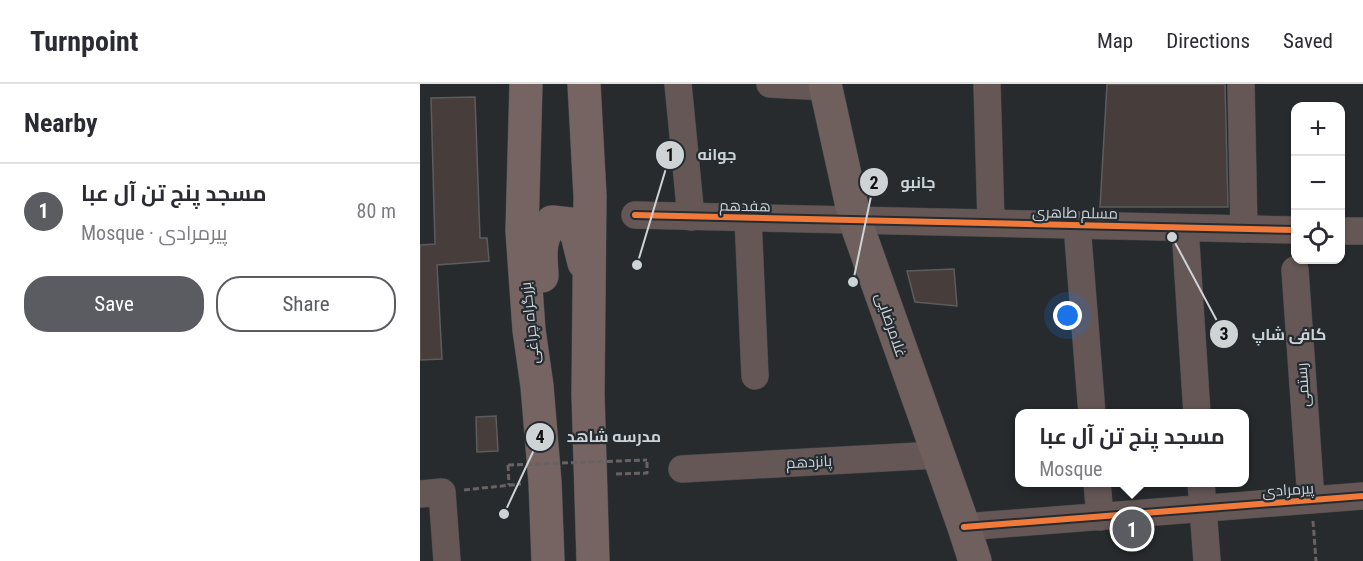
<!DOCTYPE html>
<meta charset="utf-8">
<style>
body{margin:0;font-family:"Roboto Condensed",Cairo,sans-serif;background:#f7f7f7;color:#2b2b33}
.controls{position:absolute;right:18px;top:18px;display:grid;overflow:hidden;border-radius:12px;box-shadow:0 2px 4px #0004}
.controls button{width:54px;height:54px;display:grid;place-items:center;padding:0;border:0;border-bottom:2px solid #e1e1e2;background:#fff;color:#2b2b33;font:30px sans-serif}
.you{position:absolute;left:648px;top:232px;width:21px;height:21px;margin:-15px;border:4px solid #fff;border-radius:50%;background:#1a73e8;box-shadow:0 0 0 9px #1a73e833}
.badge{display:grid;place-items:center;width:39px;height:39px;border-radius:50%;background:#5a5c62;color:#fff;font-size:20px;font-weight:700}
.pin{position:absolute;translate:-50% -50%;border:3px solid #fff;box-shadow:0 2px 6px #0006}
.popup{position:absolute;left:595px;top:325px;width:234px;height:78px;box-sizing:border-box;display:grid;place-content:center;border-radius:12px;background:#fff;filter:drop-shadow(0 2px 4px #0005);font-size:20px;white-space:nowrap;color:#7c7c81}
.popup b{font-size:22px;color:#2b2b33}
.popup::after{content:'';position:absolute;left:50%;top:100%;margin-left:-12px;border:12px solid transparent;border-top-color:#fff}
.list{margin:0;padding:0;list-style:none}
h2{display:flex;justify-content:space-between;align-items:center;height:78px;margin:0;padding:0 24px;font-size:26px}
h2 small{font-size:20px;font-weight:400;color:#7c7c81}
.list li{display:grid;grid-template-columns:39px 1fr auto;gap:18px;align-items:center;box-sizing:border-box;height:96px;padding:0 24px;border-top:2px solid #e1e1e2}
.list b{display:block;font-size:22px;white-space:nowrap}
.list p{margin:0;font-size:20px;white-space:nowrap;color:#7c7c81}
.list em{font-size:20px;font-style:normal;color:#7c7c81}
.actions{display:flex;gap:12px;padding:18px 24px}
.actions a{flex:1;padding:14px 0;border:2px solid #5a5c62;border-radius:24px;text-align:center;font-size:21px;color:#5a5c62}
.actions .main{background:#5a5c62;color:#fff}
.icon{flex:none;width:33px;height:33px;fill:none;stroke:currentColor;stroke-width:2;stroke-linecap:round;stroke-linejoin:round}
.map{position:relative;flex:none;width:943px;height:477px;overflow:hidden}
header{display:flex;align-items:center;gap:36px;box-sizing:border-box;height:84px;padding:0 30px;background:#fff;border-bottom:2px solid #e1e1e2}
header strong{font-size:28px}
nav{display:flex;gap:33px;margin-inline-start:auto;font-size:21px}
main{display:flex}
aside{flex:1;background:#fff}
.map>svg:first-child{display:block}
.building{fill:#473d3a;stroke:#5d5c5d;stroke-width:1.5}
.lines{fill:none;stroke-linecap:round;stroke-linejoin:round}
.minor-casing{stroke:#434648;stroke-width:28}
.major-casing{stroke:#434648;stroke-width:34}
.highway-casing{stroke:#434648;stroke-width:34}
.path{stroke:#6a6262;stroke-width:3;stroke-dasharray:6 3;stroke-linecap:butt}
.minor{stroke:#655755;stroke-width:27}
.major{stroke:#6f5f5d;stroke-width:33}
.highway{stroke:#766462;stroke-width:33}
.path-bridge{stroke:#6a6262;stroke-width:3;stroke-dasharray:6 3;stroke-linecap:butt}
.cycleway-casing{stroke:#242c31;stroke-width:10}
.cycleway{stroke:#f17a3a;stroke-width:6}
.labels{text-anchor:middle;stroke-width:4.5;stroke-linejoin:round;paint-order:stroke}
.street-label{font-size:15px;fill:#ced3d6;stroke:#242c31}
.leader{fill:none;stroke:#ced3d6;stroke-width:2}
.callout-dot{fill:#ced3d6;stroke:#242c31;stroke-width:2}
.mark-label{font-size:18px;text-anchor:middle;font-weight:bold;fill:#111}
.callout-label{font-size:16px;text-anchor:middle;font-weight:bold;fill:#ced3d6;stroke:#242c31;stroke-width:4.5;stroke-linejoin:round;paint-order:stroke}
</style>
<header>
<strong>Turnpoint</strong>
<nav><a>Map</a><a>Directions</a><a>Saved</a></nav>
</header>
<main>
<aside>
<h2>Nearby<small></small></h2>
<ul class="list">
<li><span class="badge">1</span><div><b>مسجد پنج تن آل عبا</b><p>Mosque · پیرمرادی</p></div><em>80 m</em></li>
</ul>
<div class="actions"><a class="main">Save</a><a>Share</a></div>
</aside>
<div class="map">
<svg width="943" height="477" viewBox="0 0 943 477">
<rect width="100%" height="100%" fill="#272b2e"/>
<g class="building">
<path d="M 687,0 L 805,0 L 808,123 L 680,123 Z"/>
<path d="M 55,13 L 60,154 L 67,154 L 69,177 L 17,181 L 22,275 L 0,276 L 0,161 L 15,160 L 11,14 Z"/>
<path d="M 534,185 L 537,222 L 495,218 L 487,187 Z"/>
<path d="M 76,332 L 78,367 L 57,368 L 56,333 Z"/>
</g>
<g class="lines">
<defs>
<g id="minor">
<path d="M 258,0 L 271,133"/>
<path d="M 350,0 L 406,3"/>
<path d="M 567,0 L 571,139"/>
<path d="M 821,0 L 824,145"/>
<path d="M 215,131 L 876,146"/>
<path d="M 328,134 L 335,292"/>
<path d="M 657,141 L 672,330"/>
<path d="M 765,144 L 777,330"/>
<path d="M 920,147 L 943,147"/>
<path d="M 875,186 L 891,416"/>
<path d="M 262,385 L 517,371"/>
<path d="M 677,398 L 680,433"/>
<path d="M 781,398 L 787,477"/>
<path d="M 0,410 L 22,408 L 27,477"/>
<path d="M 544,443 L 943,412"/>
</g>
<path id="major" d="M 405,0 L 435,136 L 544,443 L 555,477"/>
<g id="highway">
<path d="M 106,0 L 102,147 L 109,246 L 117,302 L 125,398 L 128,477"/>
<path d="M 164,0 L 170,112 L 168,310 L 173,477"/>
<path d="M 122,192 C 121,169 118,157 132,138 L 150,140 L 157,151 L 164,179"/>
</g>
</defs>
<use href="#minor" class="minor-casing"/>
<use href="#major" class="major-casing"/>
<use href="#highway" class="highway-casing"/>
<g class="path">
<path d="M 88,381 L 89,401"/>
<path d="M 196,390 L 227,389 L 227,376"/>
<path d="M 44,406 L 101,400"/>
<path d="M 893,437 L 896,477"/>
</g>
<use href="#minor" class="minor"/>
<use href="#major" class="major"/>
<use href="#highway" class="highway"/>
<path class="path-bridge" d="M 88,381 L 227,376"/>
<defs>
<g id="cycleway">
<path d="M 215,131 L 876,146"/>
<path d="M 544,443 L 943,412"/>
</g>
</defs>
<use href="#cycleway" class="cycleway-casing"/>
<use href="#cycleway" class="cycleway"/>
</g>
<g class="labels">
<g class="street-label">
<text transform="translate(325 122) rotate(1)" y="5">هفدهم</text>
<text transform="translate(655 129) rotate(1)" y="5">مسلم طاهری</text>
<text transform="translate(110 239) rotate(-96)" y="5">بزرگراه چراغی</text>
<text transform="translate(471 241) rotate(71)" y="5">غلامرضایی</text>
<text transform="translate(883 301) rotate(-94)" y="5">رستمی</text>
<text transform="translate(389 378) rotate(-3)" y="5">پانزدهم</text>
<text transform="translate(868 406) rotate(-4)" y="5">پیرمرادی</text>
</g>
</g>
<path class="leader" d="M217 181L250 71M433 198L454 98M752 153L804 250M84 430L120 353"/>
<g class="callout-dot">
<circle cx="217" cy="181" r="6"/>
<circle cx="433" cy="198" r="6"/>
<circle cx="752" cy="153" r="6"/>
<circle cx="84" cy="430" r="6"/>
<circle cx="250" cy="71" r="15"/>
<circle cx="454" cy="98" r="15"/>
<circle cx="804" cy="250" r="15"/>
<circle cx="120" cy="353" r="15"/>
</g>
<g class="mark-label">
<text x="250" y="77">1</text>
<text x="454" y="105">2</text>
<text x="804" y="256">3</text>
<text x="120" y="359">4</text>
</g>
<g class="callout-label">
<text x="297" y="76">جوانه</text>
<text x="498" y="104">جانبو</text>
<text x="869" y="256">کافی شاپ</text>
<text x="194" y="358">مدرسه شاهد</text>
</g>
</svg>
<div class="controls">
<button>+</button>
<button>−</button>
<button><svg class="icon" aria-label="locate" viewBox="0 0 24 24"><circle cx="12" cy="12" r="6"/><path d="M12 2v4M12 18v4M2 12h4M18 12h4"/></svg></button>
</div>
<div class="you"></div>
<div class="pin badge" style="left:712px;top:445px">1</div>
<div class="popup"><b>مسجد پنج تن آل عبا</b>Mosque</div>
</div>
</main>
